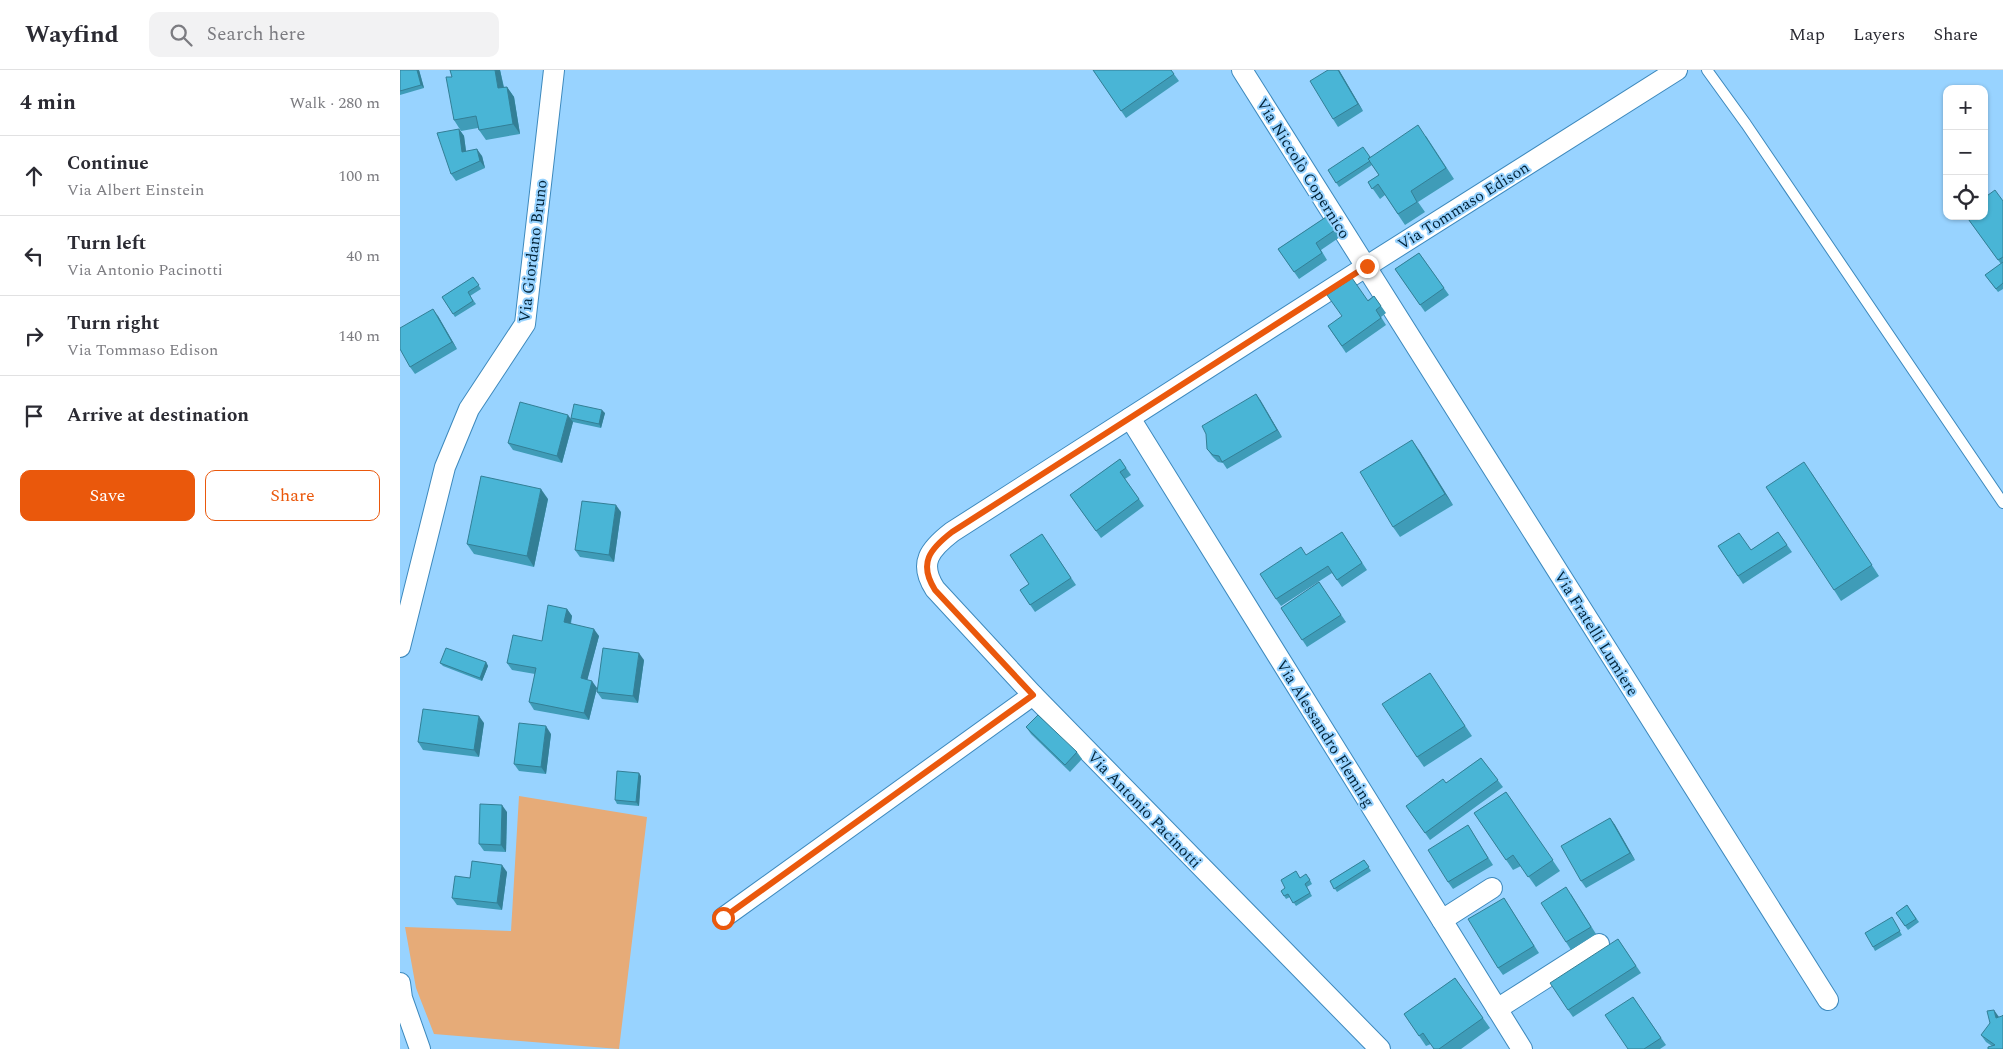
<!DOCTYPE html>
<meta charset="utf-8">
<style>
body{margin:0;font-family:Spectral,serif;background:#f2f2f3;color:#2b2b33}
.controls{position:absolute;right:15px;top:15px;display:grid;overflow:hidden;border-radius:10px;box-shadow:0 1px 4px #0004}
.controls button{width:45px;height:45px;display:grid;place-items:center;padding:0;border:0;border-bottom:1px solid #e1e1e2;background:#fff;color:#2b2b33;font:25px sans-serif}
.stop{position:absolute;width:15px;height:15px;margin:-11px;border:4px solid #ea580c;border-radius:50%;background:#fff}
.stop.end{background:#ea580c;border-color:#fff;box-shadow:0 1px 5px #0008}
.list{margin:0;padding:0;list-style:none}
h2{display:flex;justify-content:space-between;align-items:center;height:65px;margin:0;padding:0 20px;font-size:21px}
h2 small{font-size:16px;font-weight:400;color:#7c7c81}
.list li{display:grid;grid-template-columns:32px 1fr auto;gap:15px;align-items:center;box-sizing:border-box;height:80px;padding:0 20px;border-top:1px solid #e1e1e2}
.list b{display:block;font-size:19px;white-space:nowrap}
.list p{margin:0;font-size:16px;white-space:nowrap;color:#7c7c81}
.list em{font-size:16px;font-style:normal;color:#7c7c81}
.actions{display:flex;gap:10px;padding:15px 20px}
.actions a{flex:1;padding:11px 0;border:1px solid #ea580c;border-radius:10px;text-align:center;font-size:18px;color:#ea580c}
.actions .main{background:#ea580c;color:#fff}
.icon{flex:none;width:28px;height:28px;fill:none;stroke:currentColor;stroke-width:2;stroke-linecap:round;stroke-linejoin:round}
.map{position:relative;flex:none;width:1603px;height:979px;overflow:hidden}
header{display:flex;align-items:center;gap:30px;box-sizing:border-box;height:70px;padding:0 25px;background:#fff;border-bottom:1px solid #e1e1e2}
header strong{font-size:24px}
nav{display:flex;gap:28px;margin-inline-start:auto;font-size:18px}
.search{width:350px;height:45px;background:#f2f2f3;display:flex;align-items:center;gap:12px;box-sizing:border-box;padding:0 18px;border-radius:10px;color:#7c7c81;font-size:19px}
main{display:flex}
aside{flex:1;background:#fff}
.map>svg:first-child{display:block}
.green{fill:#e6ab78}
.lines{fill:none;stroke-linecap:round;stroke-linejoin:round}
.service-casing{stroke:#3d89bd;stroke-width:12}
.minor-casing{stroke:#3d89bd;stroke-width:22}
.service{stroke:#fff;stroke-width:10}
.minor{stroke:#fff;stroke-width:20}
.wall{fill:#3f9cb8}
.shaded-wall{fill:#337f96}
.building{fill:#49b5d6;stroke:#337f96}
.route{stroke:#ea580c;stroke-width:6}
.labels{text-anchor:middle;stroke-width:4;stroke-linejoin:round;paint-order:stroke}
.street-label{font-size:16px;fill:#022338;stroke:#98d3ff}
</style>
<header>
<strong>Wayfind</strong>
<div class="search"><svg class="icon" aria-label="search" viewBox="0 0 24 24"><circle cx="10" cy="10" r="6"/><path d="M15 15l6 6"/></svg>Search here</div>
<nav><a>Map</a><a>Layers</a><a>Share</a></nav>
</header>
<main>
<aside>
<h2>4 min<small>Walk · 280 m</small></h2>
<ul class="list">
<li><svg class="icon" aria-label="ahead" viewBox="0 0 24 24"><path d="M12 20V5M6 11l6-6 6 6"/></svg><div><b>Continue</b><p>Via Albert Einstein</p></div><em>100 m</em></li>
<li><svg class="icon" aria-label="left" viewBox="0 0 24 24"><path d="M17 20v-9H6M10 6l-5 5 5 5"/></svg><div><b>Turn left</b><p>Via Antonio Pacinotti</p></div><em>40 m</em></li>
<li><svg class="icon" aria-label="right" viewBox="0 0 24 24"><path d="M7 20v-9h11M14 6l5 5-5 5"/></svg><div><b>Turn right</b><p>Via Tommaso Edison</p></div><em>140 m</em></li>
<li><svg class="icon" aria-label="arrive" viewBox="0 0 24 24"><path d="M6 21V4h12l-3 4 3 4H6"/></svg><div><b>Arrive at destination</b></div></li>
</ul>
<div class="actions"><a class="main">Save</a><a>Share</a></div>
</aside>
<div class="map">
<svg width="1603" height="979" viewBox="0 0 1603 979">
<rect width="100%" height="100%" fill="#98d3ff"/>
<path class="green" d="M 119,726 L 247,747 L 219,979 L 34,964 L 16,918 L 5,857 L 111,861 Z"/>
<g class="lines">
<defs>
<path id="service" d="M 1307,0 L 1346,54 L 1603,433"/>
<g id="minor">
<path d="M 842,0 L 1428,930"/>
<path d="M 730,348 L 1122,979"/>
<path d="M 0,577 L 45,397 L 69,339 L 125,254 L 154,0"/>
<path d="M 323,848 L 633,625"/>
<path d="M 1042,850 L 1092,818"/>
<path d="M 0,913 L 2,928 L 20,979"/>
<path d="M 1097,939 L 1199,874"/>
<path d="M 980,979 L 633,625 L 535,519 C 518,493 530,479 552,462 L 967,196 L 1277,0"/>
</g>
</defs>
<use href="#service" class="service-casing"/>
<use href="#minor" class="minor-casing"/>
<use href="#service" class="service"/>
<use href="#minor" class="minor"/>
</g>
<g class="wall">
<path d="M 0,0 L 19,0 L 24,18 L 0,25 Z"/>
<path d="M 50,0 L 100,0 L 104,17 L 107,17 L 114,27 L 120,64 L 86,70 L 79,60 L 78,58 L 61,61 L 54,50 L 52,7 Z"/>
<path d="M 693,0 L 771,0 L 779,11 L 726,48 Z"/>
<path d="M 939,0 L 963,41 L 938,57 L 933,49 Z"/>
<path d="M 59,59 L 64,66 L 66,81 L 82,86 L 85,98 L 56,111 L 51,104 Z"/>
<path d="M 1026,66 L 1054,109 L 1018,132 L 1025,142 L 1005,155 L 985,125 L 980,129 L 968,112 L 979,105 L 972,95 L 939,117 L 928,100 L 970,87 Z"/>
<path d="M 1603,131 L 1603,219 L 1598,222 L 1585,205 L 1601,194 L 1566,146 Z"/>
<path d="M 926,147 L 940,167 L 921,180 L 927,190 L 899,209 L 878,179 Z"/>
<path d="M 1019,183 L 1049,225 L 1025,242 L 995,199 Z"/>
<path d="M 73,207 L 81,219 L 70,226 L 76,234 L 55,247 L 42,227 Z"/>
<path d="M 974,226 L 986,243 L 981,247 L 986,255 L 946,283 L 928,256 Z"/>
<path d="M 38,246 L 57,279 L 15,304 L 10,297 Z"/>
<path d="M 856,324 L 882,367 L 827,399 L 823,393 L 818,392 L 812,386 L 807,379 Z"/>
<path d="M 205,343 L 201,358 L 173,352 L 162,393 L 113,380 L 108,373 L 171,348 Z"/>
<path d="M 1019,380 L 1053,435 L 1000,467 L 993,457 Z"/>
<path d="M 720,389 L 731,405 L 725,409 L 744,436 L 701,468 L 670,425 Z"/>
<path d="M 1411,402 L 1479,506 L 1441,531 L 1434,520 Z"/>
<path d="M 148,429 L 134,497 L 74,484 L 67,474 Z"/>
<path d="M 221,442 L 214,492 L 180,487 L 175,480 Z"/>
<path d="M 942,462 L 967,500 L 942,517 L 932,503 L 881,536 L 876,529 L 907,485 Z"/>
<path d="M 1378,462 L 1392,482 L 1343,514 L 1318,476 L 1351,480 Z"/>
<path d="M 642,464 L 676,515 L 635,542 L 620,520 L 629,514 Z"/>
<path d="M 919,512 L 946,552 L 907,577 L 881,538 Z"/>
<path d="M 167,539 L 172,546 L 171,554 L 199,566 L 187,610 L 197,618 L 189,650 L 134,640 L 129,632 L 135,604 L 112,600 L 107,593 L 142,571 Z"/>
<path d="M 244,590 L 238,633 L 202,629 L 197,622 Z"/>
<path d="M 86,592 L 88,596 L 82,611 L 43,596 L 40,593 Z"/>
<path d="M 1037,614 L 1072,666 L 1024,697 L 1017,687 Z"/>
<path d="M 84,653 L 79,687 L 23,680 L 18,672 Z"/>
<path d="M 626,657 L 677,682 L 682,689 L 670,702 L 631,664 Z"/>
<path d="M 151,664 L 146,704 L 119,701 L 114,694 Z"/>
<path d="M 1081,688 L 1103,717 L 1030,770 L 1006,736 L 1046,713 Z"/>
<path d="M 241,706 L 239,736 L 217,734 L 215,730 Z"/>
<path d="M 1106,722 L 1160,801 L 1136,817 L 1121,796 L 1113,800 L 1074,743 Z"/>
<path d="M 107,742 L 106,782 L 84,781 L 79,774 Z"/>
<path d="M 1210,748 L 1215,755 L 1235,790 L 1186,818 L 1181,811 Z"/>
<path d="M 1068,755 L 1093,795 L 1053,819 L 1048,812 Z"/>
<path d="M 964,790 L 971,801 L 937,822 L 930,811 Z"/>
<path d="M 107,802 L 102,840 L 57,835 L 52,828 Z"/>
<path d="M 901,807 L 909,808 L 912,814 L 907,817 L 912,826 L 896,836 L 890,827 L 886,829 L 881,821 Z"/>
<path d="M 1171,824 L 1196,864 L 1171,880 L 1166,872 Z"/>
<path d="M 1104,828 L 1139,883 L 1103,905 L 1098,898 Z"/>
<path d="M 1507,835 L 1519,852 L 1508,860 L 1496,843 Z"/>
<path d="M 1494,851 L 1502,865 L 1475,881 L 1473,877 Z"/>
<path d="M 1218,869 L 1241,903 L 1173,947 L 1168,940 Z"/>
<path d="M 1055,908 L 1090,958 L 1061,979 L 1034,979 L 1031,974 L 1026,976 L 1004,944 Z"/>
<path d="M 1233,927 L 1266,975 L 1260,979 L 1228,979 Z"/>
<path d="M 1581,965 L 1603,979 L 1592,976 L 1586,972 Z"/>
</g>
<g class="shaded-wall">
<path d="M 17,0 L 19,0 L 24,18 L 21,15 Z"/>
<path d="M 95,0 L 100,0 L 106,29 L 98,18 Z"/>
<path d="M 938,0 L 939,0 L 963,41 L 958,34 Z"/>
<path d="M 107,17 L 114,27 L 120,64 L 113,54 Z"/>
<path d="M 59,59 L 64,66 L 67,89 L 62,82 Z"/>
<path d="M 77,79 L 82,86 L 85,98 L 80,91 Z"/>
<path d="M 33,239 L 38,246 L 57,279 L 52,272 Z"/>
<path d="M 856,324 L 861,331 L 882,367 L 877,360 Z"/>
<path d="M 202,340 L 205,343 L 201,358 L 199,354 Z"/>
<path d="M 168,345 L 173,352 L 162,393 L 157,386 Z"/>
<path d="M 1012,370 L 1019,380 L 1053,435 L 1045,424 Z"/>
<path d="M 141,419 L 148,429 L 134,497 L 127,486 Z"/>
<path d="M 216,435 L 221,442 L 214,492 L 209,485 Z"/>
<path d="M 167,539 L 172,546 L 169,559 L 164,552 Z"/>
<path d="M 194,559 L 199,566 L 186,615 L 181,608 Z"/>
<path d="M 239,583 L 244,590 L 238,633 L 233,626 Z"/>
<path d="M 86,592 L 88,596 L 82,611 L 80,608 Z"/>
<path d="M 192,611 L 197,618 L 189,650 L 184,643 Z"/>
<path d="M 79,646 L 84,653 L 79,687 L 74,680 Z"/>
<path d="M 146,656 L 151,664 L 146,704 L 141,697 Z"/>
<path d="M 239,703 L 241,706 L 239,736 L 236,732 Z"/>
<path d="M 102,735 L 107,742 L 106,782 L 101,775 Z"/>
<path d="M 1210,748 L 1215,755 L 1235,790 L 1230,783 Z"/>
<path d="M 102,795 L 107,802 L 102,840 L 97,833 Z"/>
<path d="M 1594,940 L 1599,947 L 1596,948 Z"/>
</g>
<g class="building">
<path d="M 0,0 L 17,0 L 21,15 L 0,21 Z"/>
<path d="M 50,0 L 95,0 L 98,18 L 107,17 L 113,54 L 79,60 L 76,46 L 54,50 L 46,7 L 52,7 Z"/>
<path d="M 693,0 L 771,0 L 774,4 L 721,41 Z"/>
<path d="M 928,0 L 938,0 L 958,34 L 933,49 L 910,11 Z"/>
<path d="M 1018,55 L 1046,98 L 1011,121 L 1017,132 L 998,144 L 978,114 L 972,119 L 968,112 L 979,105 L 968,89 Z"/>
<path d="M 59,59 L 62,82 L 77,79 L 80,91 L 51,104 L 37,63 Z"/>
<path d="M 963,77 L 970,87 L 968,89 L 970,91 L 936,113 L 928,100 Z"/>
<path d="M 1595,120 L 1603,131 L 1603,187 L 1598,190 L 1566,146 L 1584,146 L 1584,128 Z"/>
<path d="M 926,147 L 935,160 L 916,173 L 922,183 L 894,202 L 878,179 Z"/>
<path d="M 1019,183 L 1044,218 L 1020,235 L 995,199 Z"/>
<path d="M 1603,192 L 1603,213 L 1596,219 L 1585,205 Z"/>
<path d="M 73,207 L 79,215 L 68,222 L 73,231 L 53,244 L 42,227 Z"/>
<path d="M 952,208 L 968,231 L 974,226 L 981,236 L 976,240 L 981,248 L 942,276 L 928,256 L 942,246 L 927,225 Z"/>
<path d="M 33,239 L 52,272 L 10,297 L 0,279 L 0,258 Z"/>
<path d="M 856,324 L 877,360 L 822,392 L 819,386 L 813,385 L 807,379 L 806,364 L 802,356 Z"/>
<path d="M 120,332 L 168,345 L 157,386 L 108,373 Z"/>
<path d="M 174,334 L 202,340 L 199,354 L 171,348 Z"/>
<path d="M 1012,370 L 1045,424 L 993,457 L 960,402 Z"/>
<path d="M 720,389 L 726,398 L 720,402 L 739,429 L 696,461 L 670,425 Z"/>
<path d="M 1404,392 L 1472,495 L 1434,520 L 1366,417 Z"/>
<path d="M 81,406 L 141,419 L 127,486 L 67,474 Z"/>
<path d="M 182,431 L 216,435 L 209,485 L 175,480 Z"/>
<path d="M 942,462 L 962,493 L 937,510 L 928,496 L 876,529 L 860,504 L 901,477 L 906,485 Z"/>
<path d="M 1378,462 L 1387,475 L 1338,506 L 1318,476 L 1339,463 L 1351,480 Z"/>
<path d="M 642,464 L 671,508 L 630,535 L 620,520 L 629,514 L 610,485 Z"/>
<path d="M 919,512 L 941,545 L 902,570 L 881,538 Z"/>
<path d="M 148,535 L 167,539 L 164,552 L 194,559 L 181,608 L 192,611 L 184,643 L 129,632 L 136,598 L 107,593 L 113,565 L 142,571 Z"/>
<path d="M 46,578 L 86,592 L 80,608 L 40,593 Z"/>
<path d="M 203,578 L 239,583 L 233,626 L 197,622 Z"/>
<path d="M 1030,603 L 1065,656 L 1017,687 L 982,634 Z"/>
<path d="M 23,639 L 79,646 L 74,680 L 18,672 Z"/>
<path d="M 638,645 L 677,682 L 665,695 L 626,657 Z"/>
<path d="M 119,653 L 146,656 L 141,697 L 114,694 Z"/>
<path d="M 1081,688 L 1098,710 L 1025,763 L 1006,736 L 1043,709 L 1046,713 Z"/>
<path d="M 217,701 L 239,703 L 236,732 L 215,730 Z"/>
<path d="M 1106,722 L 1153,790 L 1128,807 L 1113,785 L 1106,790 L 1074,743 Z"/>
<path d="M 80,734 L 102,735 L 101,775 L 79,774 Z"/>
<path d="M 1210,748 L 1230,783 L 1181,811 L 1161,776 Z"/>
<path d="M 1068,755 L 1088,788 L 1048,812 L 1028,780 Z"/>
<path d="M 964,790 L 969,797 L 934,819 L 930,811 Z"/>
<path d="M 72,791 L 102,795 L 97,833 L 52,828 L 55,806 L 70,808 Z"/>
<path d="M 896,801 L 900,808 L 906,804 L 910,810 L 905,814 L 910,823 L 893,833 L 888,824 L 884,826 L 881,821 L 885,818 L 881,810 Z"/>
<path d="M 1166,817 L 1191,857 L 1166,872 L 1141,833 Z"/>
<path d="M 1104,828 L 1134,876 L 1098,898 L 1068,849 Z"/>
<path d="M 1507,835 L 1516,849 L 1505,856 L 1496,843 Z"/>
<path d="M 1492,847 L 1500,861 L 1473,877 L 1465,863 Z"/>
<path d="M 1218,869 L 1236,896 L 1168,940 L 1150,913 Z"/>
<path d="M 1055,908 L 1083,948 L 1039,979 L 1034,979 L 1023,963 L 1019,966 L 1004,944 Z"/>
<path d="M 1233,927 L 1261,968 L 1244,979 L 1228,979 L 1205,945 Z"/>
<path d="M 1594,940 L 1596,948 L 1602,946 L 1603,945 L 1603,979 L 1588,979 L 1588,977 L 1595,975 L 1581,965 L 1590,953 L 1587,941 Z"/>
</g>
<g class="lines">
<path class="route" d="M 323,848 L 633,625 L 535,520 C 518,493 530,479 552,462 L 967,196"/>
</g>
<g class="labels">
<g class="street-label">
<text transform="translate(904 98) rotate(58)" y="6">Via Niccolò Copernico</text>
<text transform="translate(1063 135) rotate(-32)" y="6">Via Tommaso Edison</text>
<text transform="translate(132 181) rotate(-83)" y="6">Via Giordano Bruno</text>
<text transform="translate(1197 563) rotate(58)" y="6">Via Fratelli Lumiere</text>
<text transform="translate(926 663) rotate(58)" y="6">Via Alessandro Fleming</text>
<text transform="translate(745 739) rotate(46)" y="6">Via Antonio Pacinotti</text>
</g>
</g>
</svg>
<div class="controls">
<button>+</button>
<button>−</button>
<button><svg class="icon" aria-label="locate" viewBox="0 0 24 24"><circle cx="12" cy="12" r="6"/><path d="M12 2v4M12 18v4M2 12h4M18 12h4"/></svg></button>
</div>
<div class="stop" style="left:323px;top:848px"></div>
<div class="stop end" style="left:967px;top:196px"></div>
</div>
</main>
